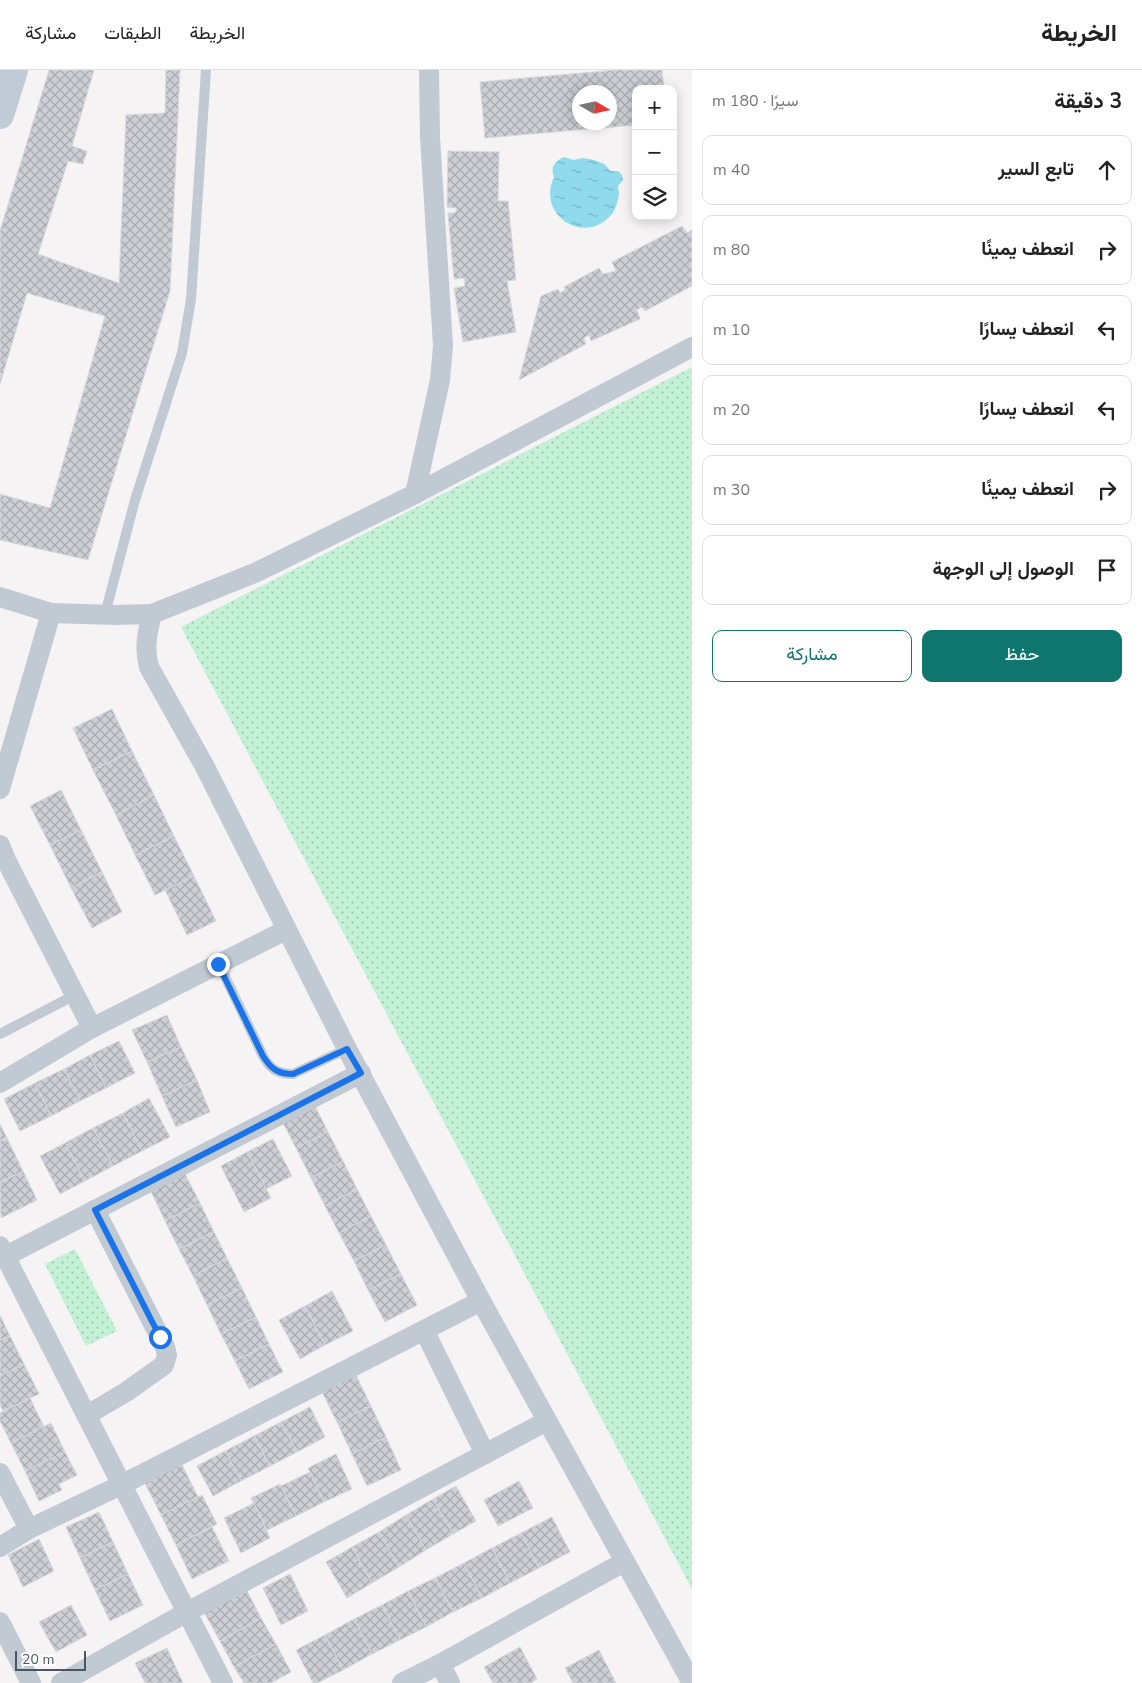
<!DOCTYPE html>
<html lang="ar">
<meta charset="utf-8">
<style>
body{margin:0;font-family:"Nunito Sans",Vazirmatn,sans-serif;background:#f2f2f2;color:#222;direction:rtl}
.controls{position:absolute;right:15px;top:15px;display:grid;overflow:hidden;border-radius:10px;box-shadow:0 2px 12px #0003}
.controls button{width:45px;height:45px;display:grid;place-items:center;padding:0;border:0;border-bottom:1px solid #e0e0e0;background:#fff;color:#222;font:25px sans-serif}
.compass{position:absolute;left:572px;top:15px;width:45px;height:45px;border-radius:50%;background:#fff;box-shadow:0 2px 12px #0003;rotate:99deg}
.scale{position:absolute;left:15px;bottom:12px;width:71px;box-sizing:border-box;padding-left:5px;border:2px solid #4a5661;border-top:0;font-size:14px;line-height:18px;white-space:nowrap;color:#4a5661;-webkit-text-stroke:4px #fff;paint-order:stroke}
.stop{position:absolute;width:15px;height:15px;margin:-11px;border:4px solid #1a73e8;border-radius:50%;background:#fff}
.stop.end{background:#1a73e8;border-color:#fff;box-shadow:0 1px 5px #0008}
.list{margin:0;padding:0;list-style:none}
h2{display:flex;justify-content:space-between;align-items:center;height:65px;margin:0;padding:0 20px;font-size:21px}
h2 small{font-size:16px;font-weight:400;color:#767676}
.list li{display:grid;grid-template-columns:32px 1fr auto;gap:15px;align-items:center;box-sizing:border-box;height:70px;margin:0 10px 10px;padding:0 10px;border:1px solid #e0e0e0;border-radius:10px}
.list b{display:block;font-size:19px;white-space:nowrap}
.list em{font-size:16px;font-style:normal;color:#767676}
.actions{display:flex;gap:10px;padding:15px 20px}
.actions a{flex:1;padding:11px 0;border:1px solid #0f766e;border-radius:10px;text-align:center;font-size:18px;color:#0f766e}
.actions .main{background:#0f766e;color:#fff}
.icon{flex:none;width:28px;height:28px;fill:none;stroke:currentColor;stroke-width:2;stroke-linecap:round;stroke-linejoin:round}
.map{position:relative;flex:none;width:692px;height:1613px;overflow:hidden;direction:ltr}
header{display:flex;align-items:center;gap:30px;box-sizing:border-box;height:70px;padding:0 25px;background:#fff;border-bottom:1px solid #e0e0e0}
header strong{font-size:24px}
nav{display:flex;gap:28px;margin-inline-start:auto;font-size:18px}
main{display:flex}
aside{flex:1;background:#fff}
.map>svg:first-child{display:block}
.grass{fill:url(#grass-dots)}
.water{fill:url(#water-ripples)}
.building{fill:url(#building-cross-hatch);stroke:#d7d9de;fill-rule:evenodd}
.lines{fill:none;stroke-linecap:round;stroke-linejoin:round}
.lane{stroke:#c1cad2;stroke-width:10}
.street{stroke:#c1cad2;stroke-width:20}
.secondary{stroke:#c1cbd6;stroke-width:28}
.route{stroke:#1a73e8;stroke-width:6}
</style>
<header>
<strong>الخريطة</strong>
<nav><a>الخريطة</a><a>الطبقات</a><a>مشاركة</a></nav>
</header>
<main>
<aside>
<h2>3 دقيقة<small>سيرًا · 180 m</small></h2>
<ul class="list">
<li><svg class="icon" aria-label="ahead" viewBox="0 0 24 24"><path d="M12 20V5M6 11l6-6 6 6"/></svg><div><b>تابع السير</b></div><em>40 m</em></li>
<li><svg class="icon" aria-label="right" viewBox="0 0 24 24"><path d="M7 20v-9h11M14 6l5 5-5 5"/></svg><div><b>انعطف يمينًا</b></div><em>80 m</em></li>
<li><svg class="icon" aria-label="left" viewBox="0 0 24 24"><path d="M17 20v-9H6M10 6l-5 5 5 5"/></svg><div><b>انعطف يسارًا</b></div><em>10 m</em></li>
<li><svg class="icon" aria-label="left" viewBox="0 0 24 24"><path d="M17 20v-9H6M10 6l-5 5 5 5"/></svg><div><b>انعطف يسارًا</b></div><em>20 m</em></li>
<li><svg class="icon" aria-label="right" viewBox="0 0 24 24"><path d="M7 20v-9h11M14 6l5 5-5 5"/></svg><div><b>انعطف يمينًا</b></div><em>30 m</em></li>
<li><svg class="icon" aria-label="arrive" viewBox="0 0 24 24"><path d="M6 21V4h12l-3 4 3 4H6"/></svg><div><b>الوصول إلى الوجهة</b></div></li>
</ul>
<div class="actions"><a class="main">حفظ</a><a>مشاركة</a></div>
</aside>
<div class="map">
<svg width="692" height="1613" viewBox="0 0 692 1613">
<defs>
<pattern id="grass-dots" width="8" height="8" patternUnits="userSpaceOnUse" patternTransform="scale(1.25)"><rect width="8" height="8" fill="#c3f1d5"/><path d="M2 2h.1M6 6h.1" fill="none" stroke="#a0c6b0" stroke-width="1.8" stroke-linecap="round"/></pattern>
<pattern id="water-ripples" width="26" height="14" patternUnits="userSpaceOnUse" patternTransform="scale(1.25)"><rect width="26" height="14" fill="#90daee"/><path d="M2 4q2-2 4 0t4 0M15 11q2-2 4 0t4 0" fill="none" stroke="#78b4c4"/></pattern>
<pattern id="building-cross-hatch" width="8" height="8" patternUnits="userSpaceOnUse" patternTransform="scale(1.25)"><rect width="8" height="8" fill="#cdcfd5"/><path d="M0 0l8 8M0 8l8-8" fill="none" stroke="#a8abb0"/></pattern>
</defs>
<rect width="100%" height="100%" fill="#f5f3f3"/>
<g class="grass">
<path d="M 692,297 L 692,1519 L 181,557 Z"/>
<path d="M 75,1179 L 117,1261 L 86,1276 L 45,1194 Z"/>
</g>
<path class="water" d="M 564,87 L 574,90 L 583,88 L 594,90 L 604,94 L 611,101 L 618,101 L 622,105 L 623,110 C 622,112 619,114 618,116 C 618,117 619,121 619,123 C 618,131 616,139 611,145 C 584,176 536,145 554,107 C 550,97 555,91 564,87 Z"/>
<g class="building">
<path d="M 49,0 L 94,0 L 72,76 L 87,81 L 83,94 L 68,91 L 38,184 L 119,213 L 126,45 L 165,43 L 166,0 L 180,0 L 170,221 L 88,490 L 0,470 L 0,424 L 50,438 L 105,246 L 27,223 L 0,314 L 0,161 Z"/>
<path d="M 616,0 L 662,0 L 664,19 L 636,19 L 636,55 L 485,68 L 480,12 ZM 580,22 L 610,22 L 610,52 L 580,52 Z"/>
<path d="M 448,81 L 499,82 L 498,131 L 508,131 L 516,210 L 507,211 L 516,262 L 463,272 L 454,218 L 465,216 L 464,208 L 454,209 L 448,143 L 455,143 L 457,138 L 447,137 Z"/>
<path d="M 682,156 L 687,163 L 692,160 L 692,216 L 645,241 L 642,237 L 637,240 L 640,249 L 591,271 L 589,265 L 584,268 L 586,274 L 519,310 L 541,226 L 558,219 L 560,223 L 565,220 L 564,217 L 599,198 L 603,204 L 616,201 L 612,192 Z"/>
<path d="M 112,639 L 132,681 L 93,700 L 73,658 Z"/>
<path d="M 132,681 L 154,725 L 116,745 L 93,700 Z"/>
<path d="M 61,720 L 81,760 L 50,775 L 30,736 Z"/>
<path d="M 154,725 L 174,766 L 135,785 L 116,745 Z"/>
<path d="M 81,760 L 102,802 L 71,818 L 50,775 Z"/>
<path d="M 174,766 L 194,806 L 155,825 L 135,785 Z"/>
<path d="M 102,802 L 122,842 L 92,858 L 71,818 Z"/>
<path d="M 194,806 L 216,851 L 187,865 L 165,820 Z"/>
<path d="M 167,945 L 181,977 L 147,992 L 132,960 Z"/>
<path d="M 119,971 L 135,1003 L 106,1018 L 90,985 Z"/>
<path d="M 181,977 L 197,1010 L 162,1026 L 147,992 Z"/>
<path d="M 90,985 L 106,1018 L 80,1031 L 64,999 Z"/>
<path d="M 64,999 L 80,1031 L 51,1046 L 35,1013 Z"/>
<path d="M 197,1010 L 210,1042 L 176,1057 L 162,1026 Z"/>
<path d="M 35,1013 L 51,1046 L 20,1061 L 4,1029 Z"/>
<path d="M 149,1028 L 170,1067 L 142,1081 L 123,1043 Z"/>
<path d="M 315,1036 L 328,1062 L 296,1078 L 283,1053 Z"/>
<path d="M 123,1043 L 142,1081 L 113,1096 L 93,1058 Z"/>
<path d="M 0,1054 L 7,1068 L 0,1071 Z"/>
<path d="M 93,1058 L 113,1096 L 85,1111 L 65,1073 Z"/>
<path d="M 328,1062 L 343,1091 L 311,1108 L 296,1078 Z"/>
<path d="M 7,1068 L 23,1101 L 0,1113 L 0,1071 Z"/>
<path d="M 273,1069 L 292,1106 L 266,1119 L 247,1082 Z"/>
<path d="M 65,1073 L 85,1111 L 60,1124 L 40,1086 Z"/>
<path d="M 247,1082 L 271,1128 L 244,1142 L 221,1096 Z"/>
<path d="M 343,1091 L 357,1119 L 325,1136 L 311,1108 Z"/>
<path d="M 23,1101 L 37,1130 L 1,1148 L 0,1113 Z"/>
<path d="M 185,1104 L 200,1133 L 165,1151 L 151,1121 Z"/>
<path d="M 357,1119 L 371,1146 L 339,1163 L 325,1136 Z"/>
<path d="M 200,1133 L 214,1162 L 179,1179 L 165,1151 Z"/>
<path d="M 371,1146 L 386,1175 L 354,1191 L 339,1163 Z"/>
<path d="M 214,1162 L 227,1188 L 193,1206 L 179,1179 Z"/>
<path d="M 386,1175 L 401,1204 L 368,1220 L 354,1191 Z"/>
<path d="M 227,1188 L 242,1218 L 207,1235 L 193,1206 Z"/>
<path d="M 401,1204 L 417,1235 L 385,1252 L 368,1220 Z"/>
<path d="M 242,1218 L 256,1247 L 221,1264 L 207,1235 Z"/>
<path d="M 332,1221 L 353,1261 L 325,1275 L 305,1236 Z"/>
<path d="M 305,1236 L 325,1275 L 300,1289 L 279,1250 Z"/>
<path d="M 0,1245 L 10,1266 L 0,1270 Z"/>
<path d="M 256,1247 L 269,1274 L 235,1291 L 221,1264 Z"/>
<path d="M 10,1266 L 24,1294 L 0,1306 L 0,1270 Z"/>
<path d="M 269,1274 L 283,1302 L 249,1319 L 235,1291 Z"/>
<path d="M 24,1294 L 39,1324 L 3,1341 L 0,1335 L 0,1306 Z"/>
<path d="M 356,1305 L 371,1336 L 337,1352 L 322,1322 Z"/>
<path d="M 30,1328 L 44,1357 L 11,1373 L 0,1351 L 0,1343 Z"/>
<path d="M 371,1336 L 386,1367 L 352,1384 L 337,1352 Z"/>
<path d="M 310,1337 L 325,1367 L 297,1382 L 281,1352 Z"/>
<path d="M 281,1352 L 297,1382 L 270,1396 L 254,1366 Z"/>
<path d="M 51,1353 L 65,1382 L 25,1401 L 11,1373 Z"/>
<path d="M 254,1366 L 270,1396 L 241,1411 L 225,1381 Z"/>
<path d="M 386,1367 L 401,1400 L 367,1416 L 352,1384 Z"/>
<path d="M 225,1381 L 241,1411 L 213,1426 L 197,1396 Z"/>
<path d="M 65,1382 L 77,1405 L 59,1414 L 62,1420 L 39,1431 L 25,1401 Z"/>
<path d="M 336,1384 L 352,1419 L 324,1432 L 308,1398 Z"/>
<path d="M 181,1393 L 198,1427 L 161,1445 L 144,1411 Z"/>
<path d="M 310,1402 L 324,1432 L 296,1446 L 281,1416 Z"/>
<path d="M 519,1411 L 533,1438 L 498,1456 L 484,1430 Z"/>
<path d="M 280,1414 L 296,1446 L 267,1460 L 251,1428 Z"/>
<path d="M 456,1416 L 476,1451 L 453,1464 L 433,1429 Z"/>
<path d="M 202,1425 L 217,1454 L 176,1475 L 161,1445 Z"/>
<path d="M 433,1429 L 453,1464 L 426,1480 L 406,1445 Z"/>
<path d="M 254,1433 L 270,1468 L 241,1483 L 224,1448 Z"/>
<path d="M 99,1442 L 113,1472 L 80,1488 L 66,1457 Z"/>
<path d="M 406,1445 L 426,1480 L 399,1497 L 379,1462 Z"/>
<path d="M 552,1447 L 570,1482 L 539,1498 L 521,1463 Z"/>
<path d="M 212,1457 L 229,1491 L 192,1509 L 176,1475 Z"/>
<path d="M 379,1462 L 399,1497 L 372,1513 L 352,1477 Z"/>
<path d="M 521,1463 L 539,1498 L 510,1513 L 492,1478 Z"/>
<path d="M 39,1469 L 54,1501 L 23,1517 L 8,1485 Z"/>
<path d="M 113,1472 L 128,1504 L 95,1520 L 80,1488 Z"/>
<path d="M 352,1477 L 372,1513 L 347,1528 L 326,1492 Z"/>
<path d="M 492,1478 L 510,1513 L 482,1528 L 464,1493 Z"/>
<path d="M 464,1493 L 482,1528 L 453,1542 L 435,1508 Z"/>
<path d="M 128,1504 L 143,1535 L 110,1551 L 95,1520 Z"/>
<path d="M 290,1504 L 308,1541 L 281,1555 L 263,1518 Z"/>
<path d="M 435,1508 L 453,1542 L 426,1557 L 408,1521 Z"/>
<path d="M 246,1519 L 261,1548 L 220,1571 L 204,1542 Z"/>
<path d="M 408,1521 L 426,1557 L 400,1570 L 382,1535 Z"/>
<path d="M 71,1535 L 87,1565 L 56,1582 L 39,1552 Z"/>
<path d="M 382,1535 L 400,1570 L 372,1584 L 354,1549 Z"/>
<path d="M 261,1548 L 276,1574 L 234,1597 L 220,1571 Z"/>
<path d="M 354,1549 L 372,1584 L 343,1600 L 325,1565 Z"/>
<path d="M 325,1565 L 343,1600 L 317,1613 L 313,1613 L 296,1580 Z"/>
<path d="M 276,1574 L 291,1602 L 271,1613 L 244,1613 L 234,1597 Z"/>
<path d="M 520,1577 L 537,1609 L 531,1613 L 493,1613 L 484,1597 Z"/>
<path d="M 167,1578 L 183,1613 L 145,1613 L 135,1593 Z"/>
<path d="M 599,1580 L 616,1613 L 573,1613 L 565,1598 Z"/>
</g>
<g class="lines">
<g class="lane">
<path d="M 105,544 L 135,430 L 182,283 L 191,229 L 206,0"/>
<path d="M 219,894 L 263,986 C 270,999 278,1004 293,1004 L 347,979"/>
<path d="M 0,964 L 75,925"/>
</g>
<g class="street">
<path d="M 415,424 L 440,310 L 443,276 L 430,67 L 429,0"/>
<path d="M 0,527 L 51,543 L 115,545 L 152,544 L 257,502 L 415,424 L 692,277"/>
<path d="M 152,544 C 147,563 144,579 149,597 L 205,697 L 347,979 L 481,1231 L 692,1613"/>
<path d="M 0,719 L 51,543"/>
<path d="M 0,775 L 6,790 L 92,958"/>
<path d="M 0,1013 L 92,958 L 286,860"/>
<path d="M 0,1176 L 223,1613"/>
<path d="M 0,1189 L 361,1003"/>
<path d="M 424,1260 L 485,1384"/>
<path d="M 87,1345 L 126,1322 L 164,1295 L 167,1285 L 165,1277 L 95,1140"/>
<path d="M 0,1403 L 29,1459"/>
<path d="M 0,1477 L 29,1459 L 123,1414 L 481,1231"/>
<path d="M 0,1552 L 31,1613"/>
<path d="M 440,1594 L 450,1613"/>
<path d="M 61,1613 L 187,1542 L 547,1351"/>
<path d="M 402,1613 L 440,1594 L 624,1492"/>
</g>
<path class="secondary" d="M 0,45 L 14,0"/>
</g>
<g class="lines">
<path class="route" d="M 160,1267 L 95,1140 L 361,1003 L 347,979 L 293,1004 C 278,1004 271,999 263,986 L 218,894"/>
</g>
</svg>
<div class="controls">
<button>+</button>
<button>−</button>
<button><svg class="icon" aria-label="layers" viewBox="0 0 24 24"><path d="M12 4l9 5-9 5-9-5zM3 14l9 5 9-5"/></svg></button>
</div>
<svg class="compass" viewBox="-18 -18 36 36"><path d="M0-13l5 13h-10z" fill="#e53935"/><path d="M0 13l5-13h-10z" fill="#767676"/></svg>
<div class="scale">20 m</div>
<div class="stop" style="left:160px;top:1267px"></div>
<div class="stop end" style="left:218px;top:894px"></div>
</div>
</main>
